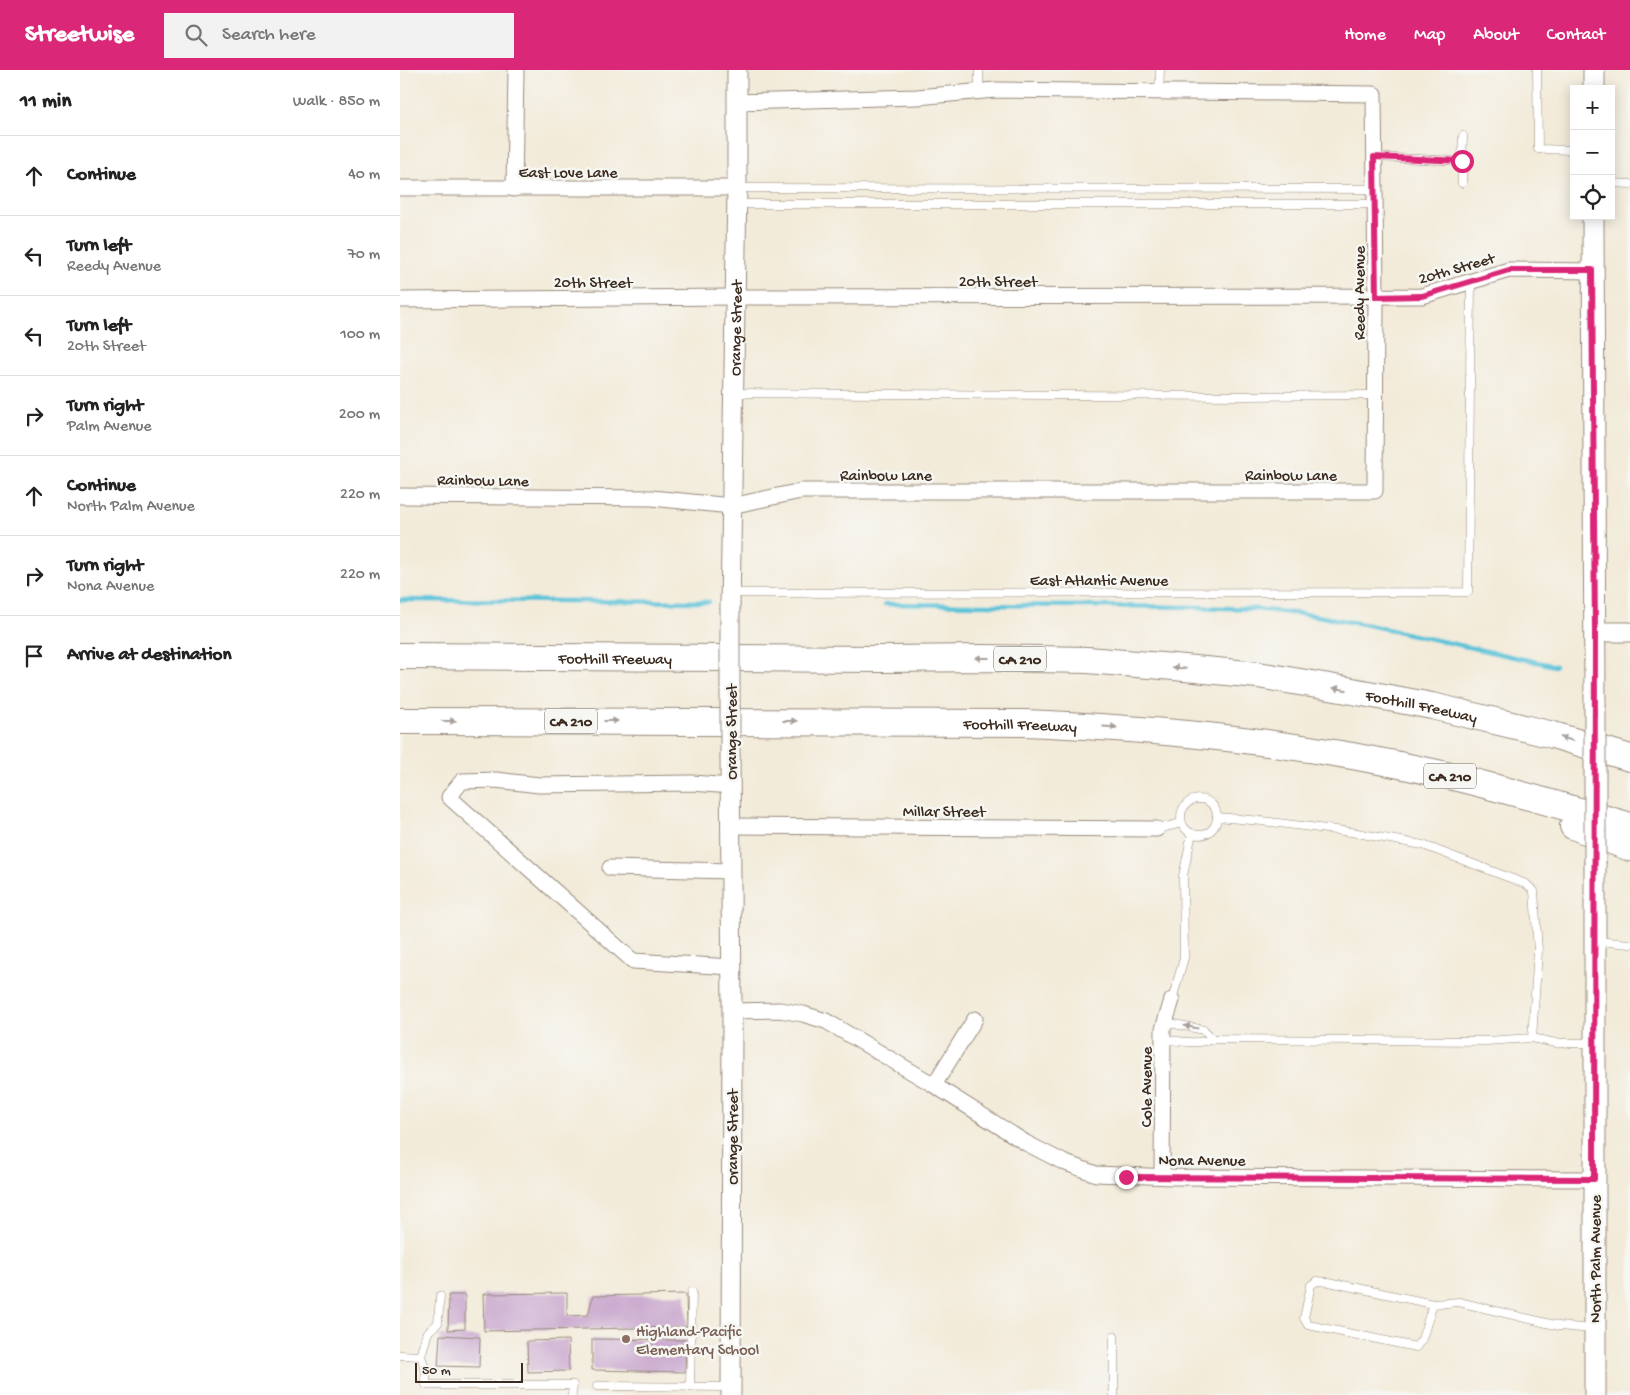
<!DOCTYPE html>
<meta charset="utf-8">
<style>
body{margin:0;font-family:"Gochi Hand",sans-serif;background:#f2f2f2;color:#222}
.controls{position:absolute;right:15px;top:15px;display:grid;overflow:hidden;border-radius:0px;box-shadow:0 2px 12px #0003}
.controls button{width:45px;height:45px;display:grid;place-items:center;padding:0;border:0;border-bottom:1px solid #e0e0e0;background:#fff;color:#222;font:25px sans-serif}
.scale{position:absolute;left:15px;bottom:12px;width:108px;box-sizing:border-box;padding-left:5px;border:2px solid #3b2a1e;border-top:0;font-size:14px;line-height:18px;white-space:nowrap;color:#3b2a1e;-webkit-text-stroke:4px #f6f6f2;paint-order:stroke}
.stop{position:absolute;width:15px;height:15px;margin:-11px;border:4px solid #db2777;border-radius:50%;background:#fff}
.stop.end{background:#db2777;border-color:#fff;box-shadow:0 1px 5px #0008}
.list{margin:0;padding:0;list-style:none}
h2{display:flex;justify-content:space-between;align-items:center;height:65px;margin:0;padding:0 20px;font-size:21px}
h2 small{font-size:16px;font-weight:400;color:#767676}
.list li{display:grid;grid-template-columns:32px 1fr auto;gap:15px;align-items:center;box-sizing:border-box;height:80px;padding:0 20px;border-top:1px solid #e0e0e0}
.list b{display:block;font-size:19px;white-space:nowrap}
.list p{margin:0;font-size:16px;white-space:nowrap;color:#767676}
.list em{font-size:16px;font-style:normal;color:#767676}
.icon{flex:none;width:28px;height:28px;fill:none;stroke:currentColor;stroke-width:2;stroke-linecap:round;stroke-linejoin:round}
.map{position:relative;flex:none;width:1230px;height:1325px;overflow:hidden}
header{display:flex;align-items:center;gap:30px;box-sizing:border-box;height:70px;padding:0 25px;background:#db2777;color:#fff}
header strong{font-size:24px}
nav{display:flex;gap:28px;margin-inline-start:auto;font-size:18px}
.search{width:350px;height:45px;background:#f2f2f2;display:flex;align-items:center;gap:12px;box-sizing:border-box;padding:0 18px;border-radius:0px;color:#767676;font-size:19px}
main{display:flex}
aside{flex:1;background:#fff}
.map>svg:first-child{display:block}
.lines{fill:none;stroke-linecap:round;stroke-linejoin:round}
.stream{stroke:#5cc3d9;stroke-width:4.5}
.building{fill:#c9a7ce}
.service-casing{stroke:#978a7c;stroke-width:9}
.minor-casing{stroke:#978a7c;stroke-width:17}
.tertiary-casing{stroke:#978a7c;stroke-width:21}
.secondary-casing{stroke:#978a7c;stroke-width:23}
.motorway-casing{stroke:#978a7c;stroke-width:28}
.service{stroke:#fff;stroke-width:8}
.minor{stroke:#fff;stroke-width:15}
.tertiary{stroke:#fff;stroke-width:19}
.secondary{stroke:#fff;stroke-width:21}
.motorway{stroke:#fff;stroke-width:26}
.tertiary-bridge-casing{stroke:#978a7c;stroke-width:21;stroke-linecap:butt}
.secondary-bridge-casing{stroke:#978a7c;stroke-width:23;stroke-linecap:butt}
.tertiary-bridge{stroke:#fff;stroke-width:19}
.secondary-bridge{stroke:#fff;stroke-width:21}
.oneway{fill:#a79f9a}
.route{stroke:#db2777;stroke-width:6}
.education-dot{fill:#8d6e63;stroke:#f6f6f2;stroke-width:2}
.labels{text-anchor:middle;stroke-width:5;stroke-linejoin:round;paint-order:stroke}
.shield{fill:#f6f6f2;stroke:#73675e;stroke-width:1}
.shield-label{font-size:15px;font-weight:bold;fill:#3b2a1e}
.street-label{font-size:16px;fill:#3b2a1e;stroke:#f6f6f2}
.education-label{font-size:16px;fill:#785e54;stroke:#f6f6f2;text-anchor:start}
</style>
<header>
<strong>Streetwise</strong>
<div class="search"><svg class="icon" aria-label="search" viewBox="0 0 24 24"><circle cx="10" cy="10" r="6"/><path d="M15 15l6 6"/></svg>Search here</div>
<nav><a>Home</a><a>Map</a><a>About</a><a>Contact</a></nav>
</header>
<main>
<aside>
<h2>11 min<small>Walk · 850 m</small></h2>
<ul class="list">
<li><svg class="icon" aria-label="ahead" viewBox="0 0 24 24"><path d="M12 20V5M6 11l6-6 6 6"/></svg><div><b>Continue</b></div><em>40 m</em></li>
<li><svg class="icon" aria-label="left" viewBox="0 0 24 24"><path d="M17 20v-9H6M10 6l-5 5 5 5"/></svg><div><b>Turn left</b><p>Reedy Avenue</p></div><em>70 m</em></li>
<li><svg class="icon" aria-label="left" viewBox="0 0 24 24"><path d="M17 20v-9H6M10 6l-5 5 5 5"/></svg><div><b>Turn left</b><p>20th Street</p></div><em>100 m</em></li>
<li><svg class="icon" aria-label="right" viewBox="0 0 24 24"><path d="M7 20v-9h11M14 6l5 5-5 5"/></svg><div><b>Turn right</b><p>Palm Avenue</p></div><em>200 m</em></li>
<li><svg class="icon" aria-label="ahead" viewBox="0 0 24 24"><path d="M12 20V5M6 11l6-6 6 6"/></svg><div><b>Continue</b><p>North Palm Avenue</p></div><em>220 m</em></li>
<li><svg class="icon" aria-label="right" viewBox="0 0 24 24"><path d="M7 20v-9h11M14 6l5 5-5 5"/></svg><div><b>Turn right</b><p>Nona Avenue</p></div><em>220 m</em></li>
<li><svg class="icon" aria-label="arrive" viewBox="0 0 24 24"><path d="M6 21V4h12l-3 4 3 4H6"/></svg><div><b>Arrive at destination</b></div></li>
</ul>
</aside>
<div class="map">
<svg width="1230" height="1325" viewBox="0 0 1230 1325">
<rect width="100%" height="100%" fill="#f6f6f2"/>
<filter id="ink" filterUnits="userSpaceOnUse"><feTurbulence type="fractalNoise" baseFrequency=".02" numOctaves="2"/><feDisplacementMap in="SourceGraphic" scale="10" xChannelSelector="R" yChannelSelector="G"/><feConvolveMatrix kernelMatrix="1 2 1 2 8 2 1 2 1" color-interpolation-filters="sRGB"/></filter>
<filter id="wash" filterUnits="userSpaceOnUse"><feTurbulence type="fractalNoise" baseFrequency=".0096" numOctaves="4" result="noise"/><feDisplacementMap in="SourceGraphic" scale="20" xChannelSelector="R" yChannelSelector="G"/><feGaussianBlur stdDeviation="1.12" result="paint"/><feColorMatrix in="noise" values="0 0 0 0 0 0 0 0 0 0 0 0 0 0 0 0 0 1.4 0 .05"/><feComposite in="paint" operator="in"/></filter>
<g filter="url(#wash)">
<rect width="100%" height="100%" fill="#f3ebd9"/>
<g class="lines">
<g class="stream">
<path d="M 0,530 L 309,532"/>
<path d="M 485,534 L 796,537 L 855,539 L 911,545 L 968,555 L 1155,596"/>
</g>
</g>
<g id="blocks">
<g class="building">
<path d="M 167,1223 L 167,1246 L 188,1245 L 193,1226 L 286,1224 L 287,1257 L 84,1261 L 83,1224 Z"/>
<path d="M 49,1225 L 65,1225 L 65,1259 L 48,1260 Z"/>
<path d="M 40,1265 L 80,1267 L 79,1297 L 38,1296 Z"/>
<path d="M 192,1269 L 286,1270 L 285,1302 L 192,1300 Z"/>
<path d="M 168,1270 L 169,1301 L 128,1302 L 127,1271 Z"/>
</g>
</g>
</g>
<g filter="url(#ink)">
<use href="#blocks" fill-opacity="0" stroke="#978a7c" stroke-width="1"/>
<g class="lines">
<defs>
<g id="service">
<path d="M 1137,0 L 1138,79 L 1174,80"/>
<path d="M 579,22 L 579,0"/>
<path d="M 759,22 L 760,0"/>
<path d="M 974,87 L 1062,91 L 1063,66"/>
<path d="M 1062,91 L 1062,113"/>
<path d="M 1211,113 L 1230,114"/>
<path d="M 337,118 L 974,119"/>
<path d="M 337,134 L 974,134"/>
<path d="M 333,323 L 844,326 L 975,325"/>
<path d="M 330,523 L 1068,522 L 1071,211"/>
<circle cx="799" cy="747" r="18"/>
<path d="M 757,759 L 782,753"/>
<path d="M 1197,871 L 1230,874"/>
<path d="M 772,930 L 784,888 L 783,806 L 792,763"/>
<path d="M 765,952 L 804,960 L 813,969"/>
<path d="M 1132,968 L 1156,973 L 1195,973"/>
<path d="M 763,969 C 780,971 796,975 813,969 L 1086,971 L 1132,968 L 1138,881 L 1134,821 L 1126,814 L 1023,775 L 951,762 L 862,751 L 817,747"/>
<path d="M 1033,1234 L 1022,1269 L 1016,1277 L 908,1255 L 904,1248 L 911,1215 L 917,1211 L 929,1212 L 1033,1234 L 1059,1232 L 1159,1256 L 1193,1259"/>
<path d="M 714,1266 L 714,1325"/>
<path d="M 0,1285 L 21,1286 L 26,1301 L 26,1315 L 173,1315 L 172,1325"/>
<path d="M 21,1286 L 28,1262 L 38,1253 L 40,1226"/>
<path d="M 197,1316 L 331,1317"/>
<path d="M 290,1317 L 292,1222"/>
</g>
<g id="minor">
<path d="M 0,118 L 337,118"/>
<path d="M 114,119 L 116,0"/>
<path d="M 0,230 L 335,227 L 1022,226 L 1109,200 L 1192,201"/>
<path d="M 0,426 L 252,428 L 331,436 L 401,421 L 975,421 L 976,227 L 974,24 L 595,20 L 517,27 L 337,32"/>
<path d="M 331,716 L 292,713 L 139,715 L 96,710 L 62,711 L 49,727 L 233,891 L 332,897"/>
<path d="M 331,756 L 757,759"/>
<path d="M 210,798 L 331,801"/>
<path d="M 332,941 L 380,940 L 403,944 L 426,951 L 534,1015 L 626,1073 L 663,1092 L 696,1104 L 773,1107 L 1194,1109"/>
<path d="M 534,1015 L 575,949"/>
<path d="M 762,1106 L 763,959 L 772,930"/>
</g>
<g id="tertiary">
<path id="s1" d="M 330,538 L 337,118 L 337,0"/>
<path d="M 1195,562 L 1230,562"/>
<path d="M 330,687 L 332,941 L 331,1325"/>
</g>
<g id="secondary">
<path d="M 1194,19 L 1194,0"/>
<path d="M 1193,146 L 1195,633"/>
<path d="M 1195,794 L 1195,1325"/>
</g>
<g id="motorway">
<path id="s2" d="M 0,586 L 484,589 L 584,588 L 687,590 L 774,597 L 858,605 L 947,620 L 1032,636 L 1153,665 L 1230,688"/>
<path id="s3" d="M 0,651 L 625,653 C 763,659 901,672 1037,703 C 1102,718 1166,737 1230,756"/>
<path d="M 1173,756 L 1230,778"/>
</g>
</defs>
<use href="#service" class="service-casing"/>
<use href="#minor" class="minor-casing"/>
<use href="#tertiary" class="tertiary-casing"/>
<use href="#secondary" class="secondary-casing"/>
<use href="#motorway" class="motorway-casing"/>
<use href="#service" class="service"/>
<use href="#minor" class="minor"/>
<use href="#tertiary" class="tertiary"/>
<use href="#secondary" class="secondary"/>
<use href="#motorway" class="motorway"/>
<defs>
<path id="tertiary-bridge" d="M 330,538 L 330,687"/>
<path id="secondary-bridge" d="M 1195,633 L 1195,794"/>
</defs>
<use href="#tertiary-bridge" class="tertiary-bridge-casing"/>
<use href="#secondary-bridge" class="secondary-bridge-casing"/>
<use href="#tertiary-bridge" class="tertiary-bridge"/>
<use href="#secondary-bridge" class="secondary-bridge"/>
</g>
<defs><path id="oneway-solid" d="M-6-.8H1V-3.2L6.5 0L1 3.2V.8H-6Z" transform="scale(1.25)"/></defs>
<g class="oneway">
<use href="#oneway-solid" transform="translate(582 588) rotate(-180)"/>
<use href="#oneway-solid" transform="translate(779 598) rotate(-175)"/>
<use href="#oneway-solid" transform="translate(940 619) rotate(-171)"/>
<use href="#oneway-solid" transform="translate(49 651)"/>
<use href="#oneway-solid" transform="translate(211 651)"/>
<use href="#oneway-solid" transform="translate(390 651)"/>
<use href="#oneway-solid" transform="translate(710 657) rotate(4)"/>
<use href="#oneway-solid" transform="translate(1167 669) rotate(-163)"/>
<use href="#oneway-solid" transform="translate(791 957) rotate(-169)"/>
</g>
</g>
<g class="lines" filter="url(#ink)">
<path class="route" d="M 726,1107 L 1194,1109 L 1195,562 L 1192,200 L 1109,200 L 1022,226 L 976,227 L 974,87 L 1062,91"/>
</g>
<circle class="education-dot" cx="226" cy="1269" r="5"/>
<g class="labels">
<g class="shield">
<rect x="594" y="576.5" width="52" height="25" rx="4"/>
<rect x="145" y="638.5" width="52" height="25" rx="4"/>
<rect x="1024" y="693.5" width="52" height="25" rx="4"/>
</g>
<g class="shield-label">
<text x="620" y="594">CA 210</text>
<text x="171" y="656">CA 210</text>
<text x="1050" y="711">CA 210</text>
</g>
<g class="street-label">
<text x="168" y="107">East Love Lane</text>
<text transform="translate(1056 197) rotate(-16)" y="6">20th Street</text>
<text x="598" y="216">20th Street</text>
<text x="193" y="217">20th Street</text>
<text transform="translate(958 223) rotate(-90)" y="6">Reedy Avenue</text>
<text dy="6" stroke="none"><textPath href="#s1" startOffset="280">Orange Street</textPath></text>
<text x="486" y="410">Rainbow Lane</text>
<text x="891" y="410">Rainbow Lane</text>
<text transform="translate(83 409) rotate(1)" y="6">Rainbow Lane</text>
<text x="699" y="515">East Atlantic Avenue</text>
<text dy="6" stroke="none"><textPath href="#s2" startOffset="215">Foothill Freeway</textPath></text>
<text dy="6" stroke="none"><textPath href="#s2" startOffset="1025">Foothill Freeway</textPath></text>
<text dy="6" stroke="none"><textPath href="#s3" startOffset="620">Foothill Freeway</textPath></text>
<text transform="translate(330 662) rotate(-90)" y="6">Orange Street</text>
<text x="544" y="746">Millar Street</text>
<text transform="translate(745 1017) rotate(-90)" y="6">Cole Avenue</text>
<text transform="translate(331 1067) rotate(-90)" y="6">Orange Street</text>
<text x="802" y="1095">Nona Avenue</text>
<text transform="translate(1194 1189) rotate(-90)" y="6">North Palm Avenue</text>
</g>
<g class="education-label">
<text x="236" y="1266">Highland-Pacific<tspan x="236" dy="18">Elementary School</tspan></text>
</g>
</g>
</svg>
<div class="controls">
<button>+</button>
<button>−</button>
<button><svg class="icon" aria-label="locate" viewBox="0 0 24 24"><circle cx="12" cy="12" r="6"/><path d="M12 2v4M12 18v4M2 12h4M18 12h4"/></svg></button>
</div>
<div class="scale">50 m</div>
<div class="stop" style="left:1062px;top:91px"></div>
<div class="stop end" style="left:726px;top:1107px"></div>
</div>
</main>
